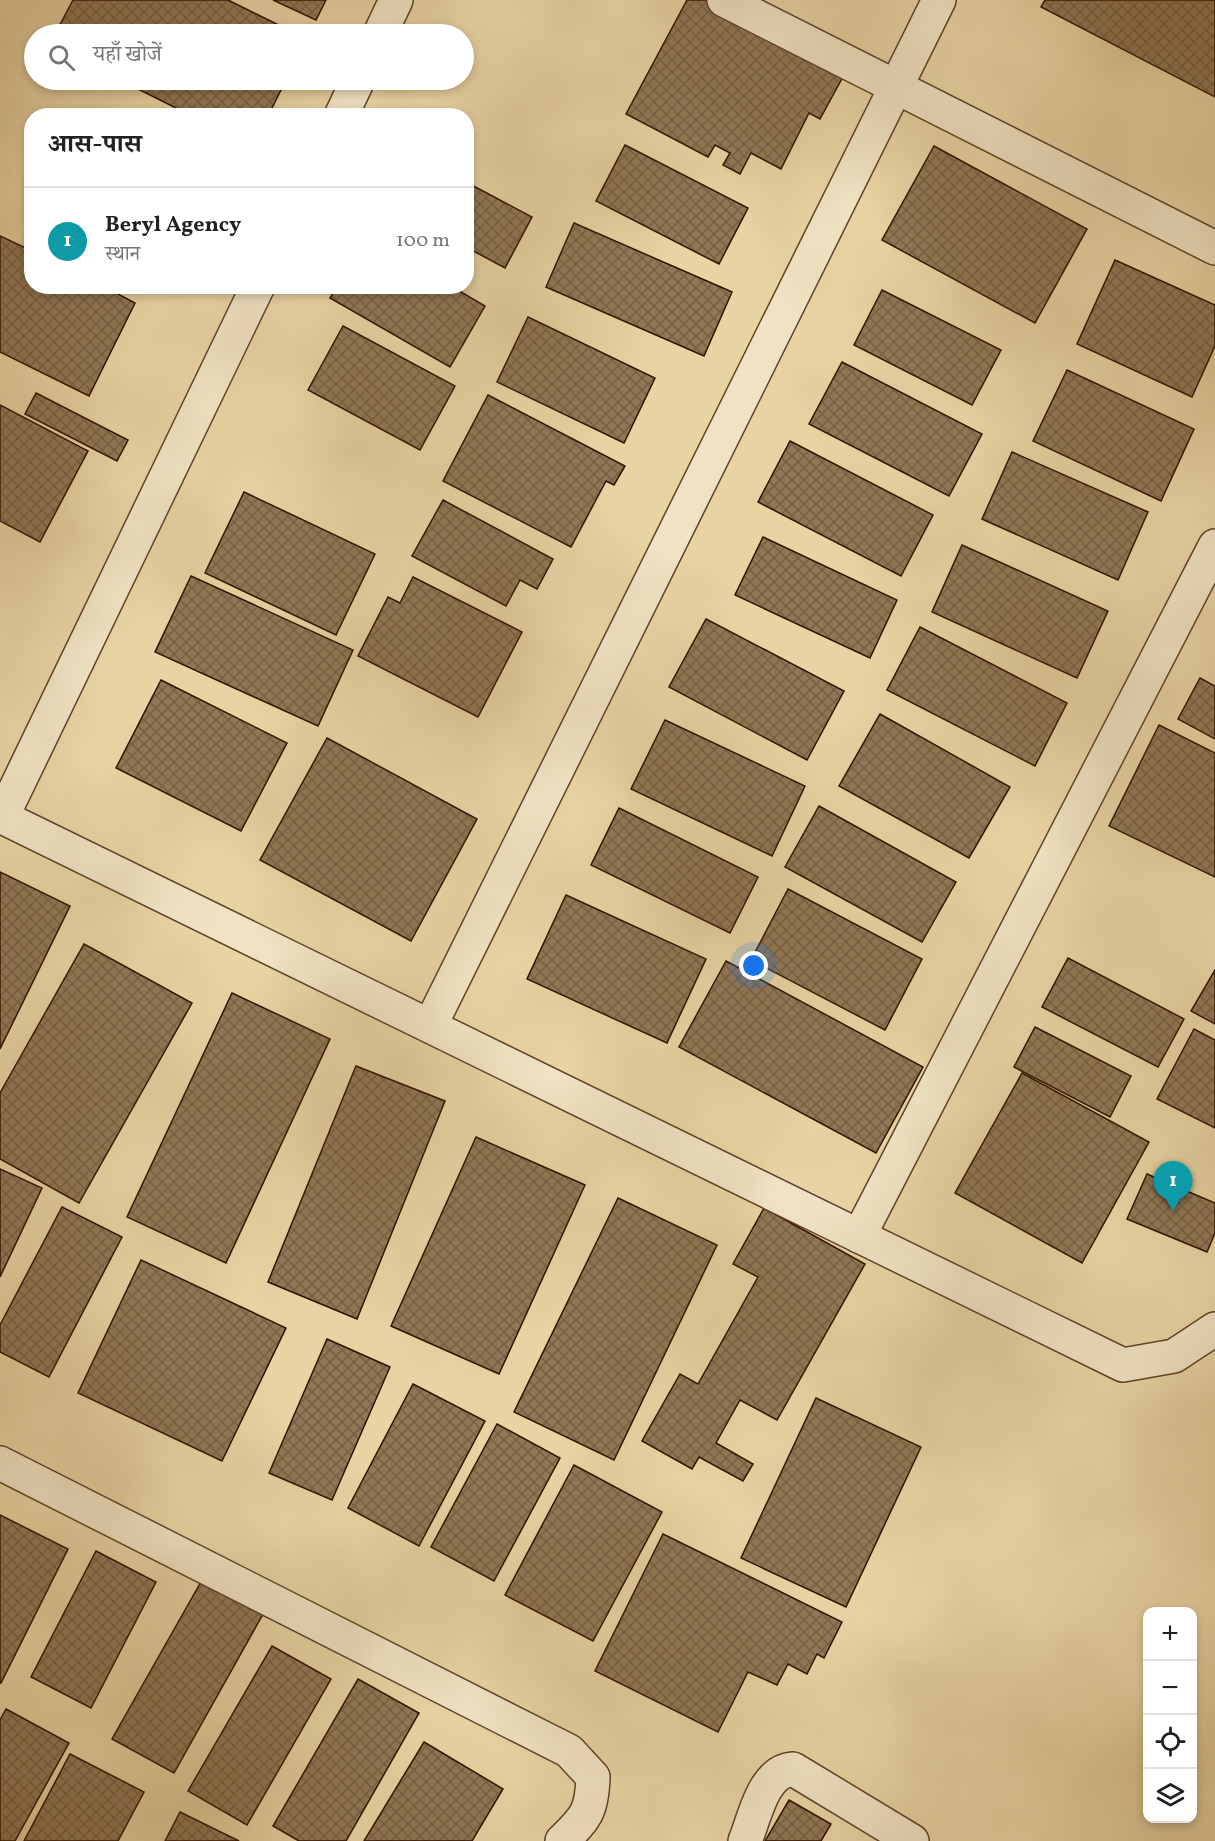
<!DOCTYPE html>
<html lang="hi">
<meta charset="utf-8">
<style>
body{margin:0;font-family:Vollkorn,"Noto Serif Devanagari",serif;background:#f2f2f2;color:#202124}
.controls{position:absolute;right:18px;bottom:18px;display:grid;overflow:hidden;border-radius:12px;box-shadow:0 3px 9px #0003}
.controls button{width:54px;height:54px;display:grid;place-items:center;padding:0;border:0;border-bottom:2px solid #e0e0e0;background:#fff;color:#202124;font:30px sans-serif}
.you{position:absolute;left:754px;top:966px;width:21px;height:21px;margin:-15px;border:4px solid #fff;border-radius:50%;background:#1a73e8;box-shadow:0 0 0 9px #1a73e833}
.badge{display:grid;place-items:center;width:39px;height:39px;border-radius:50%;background:#8f2418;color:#fff;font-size:20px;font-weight:700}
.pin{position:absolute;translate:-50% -50px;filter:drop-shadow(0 2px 3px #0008)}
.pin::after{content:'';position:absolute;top:32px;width:21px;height:18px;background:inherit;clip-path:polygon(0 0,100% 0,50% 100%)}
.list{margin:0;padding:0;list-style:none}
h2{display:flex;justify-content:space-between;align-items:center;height:78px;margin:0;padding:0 24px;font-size:26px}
h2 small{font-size:20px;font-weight:400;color:#757577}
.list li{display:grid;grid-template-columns:39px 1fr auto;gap:18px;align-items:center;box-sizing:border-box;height:108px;padding:0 24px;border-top:2px solid #e0e0e0}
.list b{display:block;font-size:22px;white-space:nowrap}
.list p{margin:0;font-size:20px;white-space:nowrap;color:#757577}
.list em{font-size:20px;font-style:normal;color:#757577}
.icon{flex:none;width:33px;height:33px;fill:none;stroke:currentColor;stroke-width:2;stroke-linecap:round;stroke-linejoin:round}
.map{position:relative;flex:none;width:1215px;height:1841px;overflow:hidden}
.search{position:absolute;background:#fff;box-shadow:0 3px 9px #0003;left:24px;top:24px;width:450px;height:66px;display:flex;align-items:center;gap:15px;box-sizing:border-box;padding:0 21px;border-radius:33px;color:#757577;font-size:22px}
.panel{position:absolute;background:#fff;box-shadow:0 3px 9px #0003;left:24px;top:108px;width:450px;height:186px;border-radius:24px}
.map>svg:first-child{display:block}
.building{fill:url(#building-cross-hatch);stroke:#301300;stroke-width:1.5}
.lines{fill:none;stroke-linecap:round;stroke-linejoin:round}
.minor-casing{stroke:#5e4329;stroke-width:36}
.minor{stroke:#f0e2c3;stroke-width:33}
</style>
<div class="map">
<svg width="1215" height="1841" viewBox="0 0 1215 1841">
<defs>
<pattern id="building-cross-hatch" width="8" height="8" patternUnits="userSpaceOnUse" patternTransform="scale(1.5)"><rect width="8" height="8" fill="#907755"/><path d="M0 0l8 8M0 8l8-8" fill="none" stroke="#766044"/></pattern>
</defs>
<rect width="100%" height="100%" fill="#e8d3a3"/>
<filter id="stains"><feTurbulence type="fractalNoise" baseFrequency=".00333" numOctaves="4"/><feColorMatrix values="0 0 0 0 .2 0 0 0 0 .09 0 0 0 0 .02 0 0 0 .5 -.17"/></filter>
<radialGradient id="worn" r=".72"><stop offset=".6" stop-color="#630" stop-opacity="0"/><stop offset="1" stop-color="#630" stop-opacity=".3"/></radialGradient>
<g class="building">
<path d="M 73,0 L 228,0 L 297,34 L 55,34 Z"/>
<path d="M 273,0 L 326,0 L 316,20 Z"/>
<path d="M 687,0 L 706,0 L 845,73 L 820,119 L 809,113 L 781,169 L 751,153 L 740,174 L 723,165 L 730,153 L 715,145 L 708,157 L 626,114 Z"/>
<path d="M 1045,0 L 1215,0 L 1215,97 L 1041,7 Z"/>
<path d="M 120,80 L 286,80 L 268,116 L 192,116 Z"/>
<path d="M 625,145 L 748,208 L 719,264 L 596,201 Z"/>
<path d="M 934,146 L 1087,229 L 1035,323 L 882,240 Z"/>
<path d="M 466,182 L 532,217 L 505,268 L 466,247 Z"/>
<path d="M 574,223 L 732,292 L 704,356 L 546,287 Z"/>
<path d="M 0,236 L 32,251 L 32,286 L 103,286 L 135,303 L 89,396 L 0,352 Z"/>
<path d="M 1115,260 L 1215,305 L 1215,346 L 1192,397 L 1077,344 Z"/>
<path d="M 337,286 L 451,286 L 485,306 L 450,367 L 330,298 Z"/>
<path d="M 882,290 L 1001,350 L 972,405 L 854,345 Z"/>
<path d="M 528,317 L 655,378 L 624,443 L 497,382 Z"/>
<path d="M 343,326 L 455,386 L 420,450 L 308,390 Z"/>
<path d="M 842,362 L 982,434 L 949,496 L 809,424 Z"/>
<path d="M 1067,370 L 1194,429 L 1161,501 L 1033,441 Z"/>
<path d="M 36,393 L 128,440 L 117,461 L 25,414 Z"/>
<path d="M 488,395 L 625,466 L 614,485 L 606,481 L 571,547 L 443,481 Z"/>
<path d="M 0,405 L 88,451 L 40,542 L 0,521 Z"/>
<path d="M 790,441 L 933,515 L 901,576 L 758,502 Z"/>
<path d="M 1012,452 L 1148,512 L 1118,580 L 982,519 Z"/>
<path d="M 244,492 L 375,554 L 336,635 L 205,573 Z"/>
<path d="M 443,500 L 553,559 L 537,589 L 520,580 L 506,606 L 412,556 Z"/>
<path d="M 763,537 L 897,600 L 870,658 L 735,595 Z"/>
<path d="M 962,545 L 1108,611 L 1077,678 L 932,612 Z"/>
<path d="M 191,576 L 353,650 L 318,726 L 155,652 Z"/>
<path d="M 413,577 L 522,632 L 478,717 L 358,656 L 388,597 L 400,603 Z"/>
<path d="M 706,619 L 844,691 L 807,760 L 669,687 Z"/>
<path d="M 920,627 L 1067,703 L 1035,766 L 887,690 Z"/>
<path d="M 1200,678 L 1215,686 L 1215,739 L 1178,719 Z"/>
<path d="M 161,680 L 287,743 L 241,831 L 116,768 Z"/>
<path d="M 880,714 L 1010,787 L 969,858 L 839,786 Z"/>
<path d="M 665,720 L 805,786 L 772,856 L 631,789 Z"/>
<path d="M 1159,725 L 1215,753 L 1215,877 L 1109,826 Z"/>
<path d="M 327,738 L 477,819 L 411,941 L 260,860 Z"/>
<path d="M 819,806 L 956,882 L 922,942 L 785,867 Z"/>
<path d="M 619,808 L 758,877 L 730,933 L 591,865 Z"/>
<path d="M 0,872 L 70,906 L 0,1049 Z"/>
<path d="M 788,889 L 922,959 L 885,1030 L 751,960 Z"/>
<path d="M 566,895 L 706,959 L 667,1043 L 527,979 Z"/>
<path d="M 84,944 L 192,1003 L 79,1203 L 0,1159 L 0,1093 Z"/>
<path d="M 1068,958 L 1184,1019 L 1158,1067 L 1042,1007 Z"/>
<path d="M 726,961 L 923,1067 L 876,1153 L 679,1047 Z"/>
<path d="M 1215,970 L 1215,1024 L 1191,1011 Z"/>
<path d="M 232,993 L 330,1039 L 226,1263 L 127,1217 Z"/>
<path d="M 1035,1027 L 1131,1076 L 1110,1117 L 1014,1067 Z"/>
<path d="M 1194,1029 L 1215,1040 L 1215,1128 L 1157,1099 Z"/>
<path d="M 356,1066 L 445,1101 L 357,1319 L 268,1282 Z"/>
<path d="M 1022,1073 L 1149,1142 L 1082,1263 L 955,1193 Z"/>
<path d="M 476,1137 L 585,1185 L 499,1374 L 391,1326 Z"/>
<path d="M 0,1169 L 42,1188 L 0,1277 Z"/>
<path d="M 1147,1174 L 1215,1203 L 1215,1233 L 1207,1252 L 1127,1219 Z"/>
<path d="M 618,1198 L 717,1245 L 614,1460 L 514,1412 Z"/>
<path d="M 62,1207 L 122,1237 L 49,1377 L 0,1352 L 0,1325 Z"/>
<path d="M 764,1208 L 865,1264 L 777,1420 L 740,1400 L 716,1443 L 753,1464 L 743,1481 L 699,1457 L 692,1469 L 642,1441 L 680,1374 L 698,1384 L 758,1277 L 733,1264 Z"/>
<path d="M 141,1260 L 286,1328 L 222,1461 L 78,1393 Z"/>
<path d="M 327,1339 L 390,1367 L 332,1500 L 269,1473 Z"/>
<path d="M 413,1384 L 485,1421 L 419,1546 L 348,1508 Z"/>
<path d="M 816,1398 L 921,1447 L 846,1607 L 741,1558 Z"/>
<path d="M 497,1424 L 560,1458 L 494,1581 L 431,1547 Z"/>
<path d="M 574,1465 L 662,1512 L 593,1641 L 505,1595 Z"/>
<path d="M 0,1515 L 68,1549 L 1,1683 L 0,1683 Z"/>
<path d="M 663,1534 L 842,1622 L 824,1658 L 817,1654 L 807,1674 L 788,1664 L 777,1685 L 748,1672 L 718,1732 L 595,1671 Z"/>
<path d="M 96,1551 L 156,1582 L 91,1708 L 31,1677 Z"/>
<path d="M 206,1573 L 267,1607 L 174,1773 L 112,1739 Z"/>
<path d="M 272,1646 L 331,1679 L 247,1825 L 188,1791 Z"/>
<path d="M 358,1679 L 419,1713 L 346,1841 L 299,1841 L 273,1826 Z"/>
<path d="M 6,1709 L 69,1743 L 15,1841 L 0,1841 L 0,1720 Z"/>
<path d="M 424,1742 L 503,1789 L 472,1841 L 364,1841 Z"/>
<path d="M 70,1754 L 144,1792 L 118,1841 L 24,1841 Z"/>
<path d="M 789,1800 L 831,1824 L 821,1841 L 765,1841 Z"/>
<path d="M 180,1812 L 239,1841 L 165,1841 Z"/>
</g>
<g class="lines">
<defs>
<g id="minor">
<path d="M 724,0 L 1215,248"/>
<path d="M 380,34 L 396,0"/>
<path d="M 341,116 L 358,80"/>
<path d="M 0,816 L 1123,1365 L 1174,1356 L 1215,1329"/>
<path d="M 2,817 L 258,286"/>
<path d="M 430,1026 L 939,0"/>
<path d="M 859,1236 L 1215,546"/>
<path d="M 0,1463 L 569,1751 L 593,1777 C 592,1811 586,1818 562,1841"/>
<path d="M 745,1841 C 755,1817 763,1771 793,1769 L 912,1841"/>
</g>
</defs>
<use href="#minor" class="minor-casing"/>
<use href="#minor" class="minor"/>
</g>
<rect width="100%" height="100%" filter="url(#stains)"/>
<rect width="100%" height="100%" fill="url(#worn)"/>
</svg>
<div class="controls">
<button>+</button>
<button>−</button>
<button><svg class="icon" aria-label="locate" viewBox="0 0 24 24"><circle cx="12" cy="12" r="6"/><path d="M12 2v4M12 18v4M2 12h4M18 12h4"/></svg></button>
<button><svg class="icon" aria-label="layers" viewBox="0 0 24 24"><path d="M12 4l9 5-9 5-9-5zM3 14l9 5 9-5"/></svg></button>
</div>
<div class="you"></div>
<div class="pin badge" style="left:1173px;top:1211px;background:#0f9aa8">1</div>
<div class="search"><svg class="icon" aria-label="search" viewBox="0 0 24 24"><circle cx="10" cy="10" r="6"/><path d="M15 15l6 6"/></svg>यहाँ खोजें</div>
<section class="panel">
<h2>आस-पास<small></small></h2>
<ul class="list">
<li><span class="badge" style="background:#0f9aa8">1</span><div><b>Beryl Agency</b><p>स्थान</p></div><em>100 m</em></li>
</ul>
</section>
</div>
